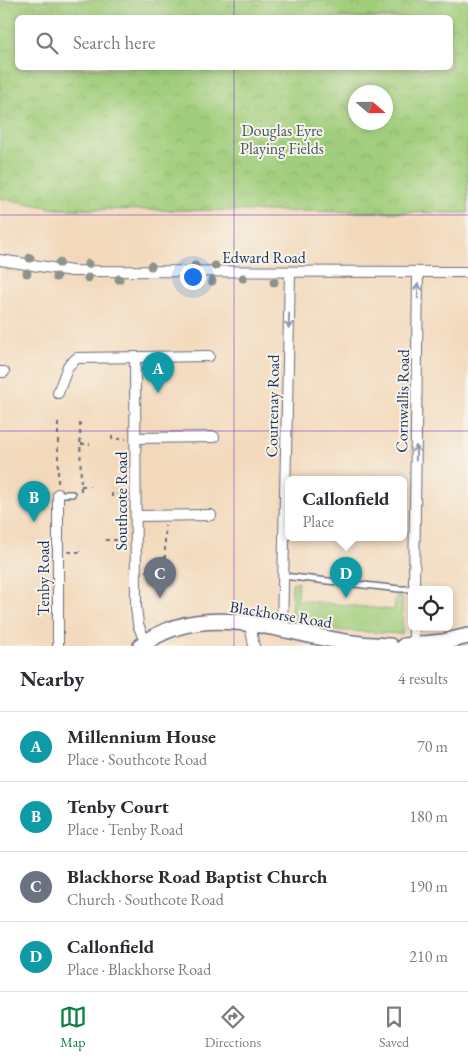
<!DOCTYPE html>
<meta charset="utf-8">
<style>
body{margin:0;font-family:"EB Garamond",serif;background:#f2f2f3;color:#2b2b33}
.controls{position:absolute;right:15px;bottom:15px;display:grid;overflow:hidden;border-radius:8px;box-shadow:0 2px 8px #0003}
.controls button{width:45px;height:45px;display:grid;place-items:center;padding:0;border:0;border-bottom:1px solid #e1e1e2;background:#fff;color:#2b2b33;font:25px sans-serif}
.compass{position:absolute;left:348px;top:85px;width:45px;height:45px;border-radius:50%;background:#fff;box-shadow:0 2px 8px #0003;rotate:110deg}
.you{position:absolute;left:192px;top:276px;width:18px;height:18px;margin:-12px;border:4px solid #fff;border-radius:50%;background:#1a73e8;box-shadow:0 0 0 8px #1a73e833}
.badge{display:grid;place-items:center;width:32px;height:32px;border-radius:50%;background:#0b8043;color:#fff;font-size:16px;font-weight:700}
.pin{position:absolute;translate:-50% -41px;filter:drop-shadow(0 1px 2px #0008)}
.pin::after{content:'';position:absolute;top:26px;width:18px;height:15px;background:inherit;clip-path:polygon(0 0,100% 0,50% 100%)}
.popup{position:absolute;left:285px;top:476px;width:122px;height:65px;box-sizing:border-box;display:grid;place-content:center;border-radius:8px;background:#fff;filter:drop-shadow(0 1px 4px #0005);font-size:16px;white-space:nowrap;color:#7c7c81}
.popup b{font-size:19px;color:#2b2b33}
.popup::after{content:'';position:absolute;left:50%;top:100%;margin-left:-10px;border:10px solid transparent;border-top-color:#fff}
.list{margin:0;padding:0;list-style:none}
h2{display:flex;justify-content:space-between;align-items:center;height:65px;margin:0;padding:0 20px;font-size:21px}
h2 small{font-size:16px;font-weight:400;color:#7c7c81}
.list li{display:grid;grid-template-columns:32px 1fr auto;gap:15px;align-items:center;box-sizing:border-box;height:70px;padding:0 20px;border-top:1px solid #e1e1e2}
.list b{display:block;font-size:19px;white-space:nowrap}
.list p{margin:0;font-size:16px;white-space:nowrap;color:#7c7c81}
.list em{font-size:16px;font-style:normal;color:#7c7c81}
.icon{flex:none;width:28px;height:28px;fill:none;stroke:currentColor;stroke-width:2;stroke-linecap:round;stroke-linejoin:round}
.map{position:relative;flex:none;width:468px;height:646px;overflow:hidden}
.search{position:absolute;background:#fff;box-shadow:0 2px 8px #0003;left:15px;right:15px;top:15px;height:55px;display:flex;align-items:center;gap:12px;box-sizing:border-box;padding:0 18px;border-radius:8px;color:#7c7c81;font-size:19px}
.sheet{height:345px;background:#fff}
nav{display:flex;justify-content:space-around;align-items:center;box-sizing:border-box;height:70px;border-top:1px solid #e1e1e2;background:#fff;font-size:14px;color:#7c7c81}
nav a{display:grid;justify-items:center;gap:2px}
nav .on{color:#0b8043}
.map>svg:first-child{display:block}
.grass{fill:#a1ce7b;stroke:#5e7e6c}
.park{fill:url(#park-crowns);stroke:#5e7e6c;fill-rule:evenodd}
.lines{fill:none;stroke-linecap:round;stroke-linejoin:round}
.lane-casing{stroke:#676a7f;stroke-width:8}
.street-casing{stroke:#676a7f;stroke-width:12}
.primary-casing{stroke:#676a7f;stroke-width:18}
.path{stroke:#676a7f;stroke-width:2;stroke-dasharray:4 4;stroke-linecap:butt}
.lane{stroke:#fff;stroke-width:5}
.street{stroke:#fff;stroke-width:10}
.primary{stroke:#fff;stroke-width:15}
.tree{fill:#8e928c}
.oneway{stroke:#8d97ae}
.grid{fill:none;stroke:#7b2cbf;stroke-width:1;stroke-opacity:0.55}
.labels{text-anchor:middle;stroke-width:4;stroke-linejoin:round;paint-order:stroke}
.park-label{font-size:16px;fill:#3c5765;stroke:#f7f3e8}
.street-label{font-size:16px;fill:#1b2f5e;stroke:#f7f3e8}
</style>
<div class="map">
<svg width="468" height="646" viewBox="0 0 468 646">
<defs>
<pattern id="park-crowns" width="20" height="18" patternUnits="userSpaceOnUse" patternTransform="scale(1.25)"><rect width="20" height="18" fill="#a1ce7b"/><path d="M2 6a3 3 0 1 1 6 0M12 15a3 3 0 1 1 6 0" fill="none" stroke="#8ab16d"/></pattern>
</defs>
<rect width="100%" height="100%" fill="#f7f3e8"/>
<filter id="ink" filterUnits="userSpaceOnUse"><feTurbulence type="fractalNoise" baseFrequency=".02" numOctaves="2"/><feDisplacementMap in="SourceGraphic" scale="10" xChannelSelector="R" yChannelSelector="G"/><feConvolveMatrix kernelMatrix="1 2 1 2 8 2 1 2 1" color-interpolation-filters="sRGB"/></filter>
<filter id="wash" filterUnits="userSpaceOnUse"><feTurbulence type="fractalNoise" baseFrequency=".0096" numOctaves="4" result="noise"/><feDisplacementMap in="SourceGraphic" scale="20" xChannelSelector="R" yChannelSelector="G"/><feGaussianBlur stdDeviation="1.12" result="paint"/><feColorMatrix in="noise" values="0 0 0 0 0 0 0 0 0 0 0 0 0 0 0 0 0 1.4 0 .05"/><feComposite in="paint" operator="in"/></filter>
<g filter="url(#wash)">
<rect width="100%" height="100%" fill="#f3d9bb"/>
<path class="grass" d="M 298,582 L 297,600 L 394,610 L 396,596 L 402,597 L 402,634 L 332,630 L 291,623 L 292,583 Z"/>
<path class="park" d="M 0,0 L 468,0 L 468,213 L 57,209 L 0,198 ZM 18,18 L 450,18 L 450,68 L 18,68 ZM 356,92 L 386,92 L 386,122 L 356,122 Z"/>
</g>
<g filter="url(#ink)">
<g class="lines">
<defs>
<g id="lane">
<path d="M 58,494 L 72,494"/>
<path d="M 283,576 L 400,589 L 414,589"/>
</g>
<g id="street">
<path d="M 0,260 L 72,271 L 468,272"/>
<path d="M 135,357 L 136,607 L 138,624 L 145,642"/>
<path d="M 0,372 L 4,372"/>
<path d="M 58,393 L 68,366 L 77,358 L 209,356"/>
<path d="M 136,438 L 214,437"/>
<path d="M 136,516 L 211,515"/>
<path d="M 414,590 L 418,273"/>
<path d="M 250,624 L 254,646"/>
<path d="M 282,630 L 290,272"/>
<path d="M 58,646 L 58,494"/>
<path d="M 414,646 L 414,627"/>
</g>
<g id="primary">
<path d="M 141,646 C 202,597 285,634 352,643 C 364,645 378,645 390,646"/>
<path d="M 404,646 L 443,642 L 468,636"/>
</g>
</defs>
<use href="#lane" class="lane-casing"/>
<use href="#street" class="street-casing"/>
<use href="#primary" class="primary-casing"/>
<g class="path">
<path d="M 80,423 L 81,493"/>
<path d="M 112,436 L 112,439 L 126,439"/>
<path d="M 81,444 L 90,444"/>
<path d="M 58,483 L 58,421"/>
<path d="M 81,486 L 90,486"/>
<path d="M 112,497 L 112,494 L 126,494"/>
<path d="M 106,539 L 106,540 L 126,540"/>
<path d="M 68,552 L 83,552"/>
<path d="M 145,571 L 165,571 L 165,525"/>
</g>
<use href="#lane" class="lane"/>
<use href="#street" class="street"/>
<use href="#primary" class="primary"/>
</g>
<g class="tree">
<circle cx="30" cy="258" r="4.5"/>
<circle cx="59" cy="263" r="4.5"/>
<circle cx="88" cy="264" r="4.5"/>
<circle cx="151" cy="266" r="4.5"/>
<circle cx="195" cy="266" r="4.5"/>
<circle cx="215" cy="266" r="4.5"/>
<circle cx="27" cy="273" r="4.5"/>
<circle cx="56" cy="277" r="4.5"/>
<circle cx="88" cy="278" r="4.5"/>
<circle cx="243" cy="278" r="4.5"/>
<circle cx="119" cy="279" r="4.5"/>
<circle cx="212" cy="281" r="4.5"/>
<circle cx="274" cy="282" r="4.5"/>
</g>
<defs><path id="oneway-shaft" d="M-6 0H5M1.5-3L5.5 0L1.5 3" fill="none" stroke-width="1.6" stroke-linecap="round" stroke-linejoin="round" transform="scale(1.25)"/></defs>
<g class="oneway">
<use href="#oneway-shaft" transform="translate(418 291) rotate(-89)"/>
<use href="#oneway-shaft" transform="translate(289 321) rotate(91)"/>
<use href="#oneway-shaft" transform="translate(416 453) rotate(-89)"/>
</g>
</g>
<path class="grid" d="M 234,0 L 234,18M 234,68 L 234,646M 0,215 L 468,215M 0,431 L 468,431"/>
<g class="labels">
<g class="park-label">
<text x="282" y="136">Douglas Eyre<tspan x="282" dy="18">Playing Fields</tspan></text>
</g>
<g class="street-label">
<text x="264" y="263">Edward Road</text>
<text transform="translate(402 401) rotate(-89)" y="6">Cornwallis Road</text>
<text transform="translate(272 406) rotate(-89)" y="6">Courtenay Road</text>
<text transform="translate(121 501) rotate(-90)" y="6">Southcote Road</text>
<text transform="translate(43 578) rotate(-90)" y="6">Tenby Road</text>
<text transform="translate(281 614) rotate(9)" y="6">Blackhorse Road</text>
</g>
</g>
</svg>
<div class="controls">
<button><svg class="icon" aria-label="locate" viewBox="0 0 24 24"><circle cx="12" cy="12" r="6"/><path d="M12 2v4M12 18v4M2 12h4M18 12h4"/></svg></button>
</div>
<svg class="compass" viewBox="-18 -18 36 36"><path d="M0-13l5 13h-10z" fill="#e53935"/><path d="M0 13l5-13h-10z" fill="#7c7c81"/></svg>
<div class="you"></div>
<div class="pin badge" style="left:158px;top:393px;background:#0f9aa8">A</div>
<div class="pin badge" style="left:34px;top:522px;background:#0f9aa8">B</div>
<div class="pin badge" style="left:160px;top:598px;background:#6b7280">C</div>
<div class="pin badge" style="left:346px;top:598px;background:#0f9aa8">D</div>
<div class="popup"><b>Callonfield</b>Place</div>
<div class="search"><svg class="icon" aria-label="search" viewBox="0 0 24 24"><circle cx="10" cy="10" r="6"/><path d="M15 15l6 6"/></svg>Search here</div>
</div>
<section class="sheet">
<h2>Nearby<small>4 results</small></h2>
<ul class="list">
<li><span class="badge" style="background:#0f9aa8">A</span><div><b>Millennium House</b><p>Place · Southcote Road</p></div><em>70 m</em></li>
<li><span class="badge" style="background:#0f9aa8">B</span><div><b>Tenby Court</b><p>Place · Tenby Road</p></div><em>180 m</em></li>
<li><span class="badge" style="background:#6b7280">C</span><div><b>Blackhorse Road Baptist Church</b><p>Church · Southcote Road</p></div><em>190 m</em></li>
<li><span class="badge" style="background:#0f9aa8">D</span><div><b>Callonfield</b><p>Place · Blackhorse Road</p></div><em>210 m</em></li>
</ul>
</section>
<nav>
<a class="on"><svg class="icon" aria-label="map" viewBox="0 0 24 24"><path d="M3 6l6-2 6 2 6-2v14l-6 2-6-2-6 2zM9 4v14M15 6v14"/></svg>Map</a>
<a><svg class="icon" aria-label="directions" viewBox="0 0 24 24"><path d="M12 3l9 9-9 9-9-9zM9 14v-3h6M13 9l2 2-2 2"/></svg>Directions</a>
<a><svg class="icon" aria-label="saved" viewBox="0 0 24 24"><path d="M7 4h10v16l-5-4-5 4z"/></svg>Saved</a>
</nav>
